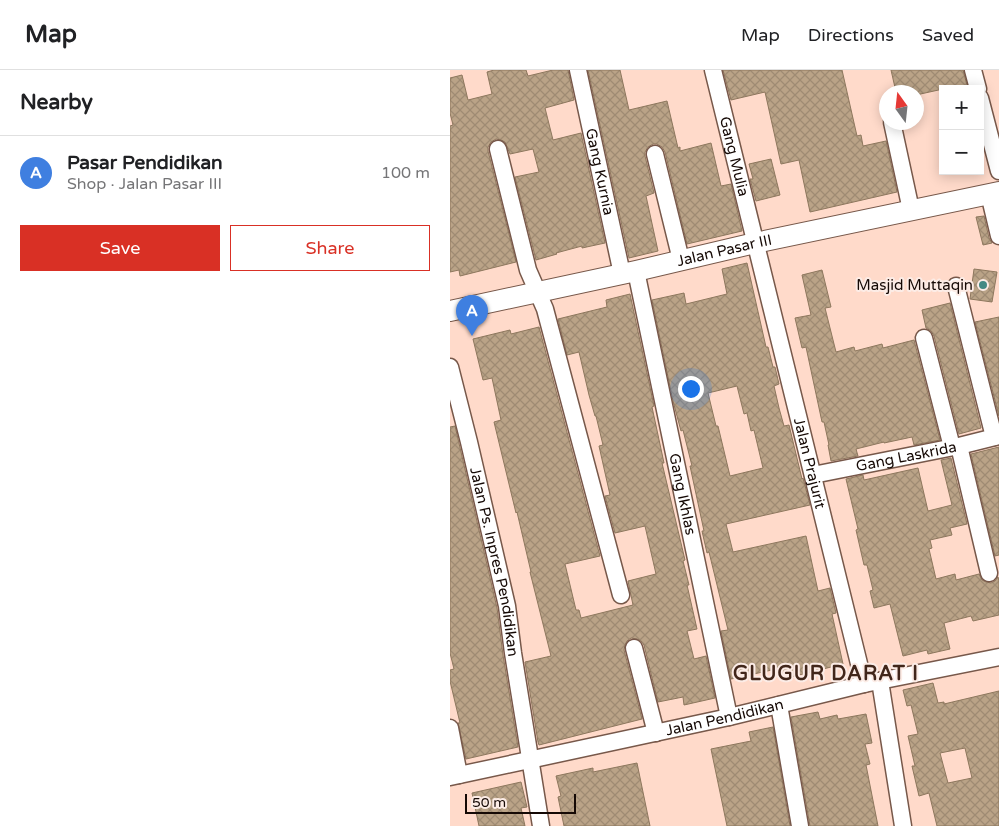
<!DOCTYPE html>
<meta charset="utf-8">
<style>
body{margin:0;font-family:"Varela Round",sans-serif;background:#f2f2f2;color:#202124}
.controls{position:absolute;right:15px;top:15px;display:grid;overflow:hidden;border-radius:0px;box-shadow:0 2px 12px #0003}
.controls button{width:45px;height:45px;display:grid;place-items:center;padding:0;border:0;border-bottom:1px solid #e0e0e0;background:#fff;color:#202124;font:25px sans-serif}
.compass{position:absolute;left:429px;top:15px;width:45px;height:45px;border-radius:50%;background:#fff;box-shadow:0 2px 12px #0003;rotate:345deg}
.scale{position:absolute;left:15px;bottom:12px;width:111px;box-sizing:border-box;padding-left:5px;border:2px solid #150905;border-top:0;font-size:14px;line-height:18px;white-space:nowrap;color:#150905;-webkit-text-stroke:4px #fcece6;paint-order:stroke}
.you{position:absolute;left:240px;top:318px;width:18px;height:18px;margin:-12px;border:4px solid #fff;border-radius:50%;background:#1a73e8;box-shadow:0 0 0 8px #1a73e833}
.badge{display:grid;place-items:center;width:32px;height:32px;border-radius:50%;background:#d93025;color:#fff;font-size:16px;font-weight:700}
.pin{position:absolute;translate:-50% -41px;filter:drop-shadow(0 1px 2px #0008)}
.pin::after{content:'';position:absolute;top:26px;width:18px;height:15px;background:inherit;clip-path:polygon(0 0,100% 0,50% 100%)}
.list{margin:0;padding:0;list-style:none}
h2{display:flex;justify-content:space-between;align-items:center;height:65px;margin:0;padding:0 20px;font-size:21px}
h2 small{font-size:16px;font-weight:400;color:#757577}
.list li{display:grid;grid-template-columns:32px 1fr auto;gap:15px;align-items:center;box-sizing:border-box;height:75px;padding:0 20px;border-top:1px solid #e0e0e0}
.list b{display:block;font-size:19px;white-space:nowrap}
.list p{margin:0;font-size:16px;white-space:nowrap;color:#757577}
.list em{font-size:16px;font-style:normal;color:#757577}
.actions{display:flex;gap:10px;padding:15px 20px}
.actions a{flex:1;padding:11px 0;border:1px solid #d93025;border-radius:0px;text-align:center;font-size:18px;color:#d93025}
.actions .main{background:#d93025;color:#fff}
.map{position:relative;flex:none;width:549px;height:756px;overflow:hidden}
header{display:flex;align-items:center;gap:30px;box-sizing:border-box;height:70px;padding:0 25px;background:#fff;border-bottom:1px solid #e0e0e0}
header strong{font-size:24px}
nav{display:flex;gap:28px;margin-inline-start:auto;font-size:18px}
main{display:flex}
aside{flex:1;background:#fff}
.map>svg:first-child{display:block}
.building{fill:url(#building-cross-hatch);stroke:#8d775d;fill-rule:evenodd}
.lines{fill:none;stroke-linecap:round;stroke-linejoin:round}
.minor-casing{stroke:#77584a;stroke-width:19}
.tertiary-casing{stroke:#77584a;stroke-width:22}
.minor{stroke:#fff;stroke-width:16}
.tertiary{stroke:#fff;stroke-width:20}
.poi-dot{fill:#448a84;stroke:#fcece6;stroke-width:2}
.labels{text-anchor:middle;stroke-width:4;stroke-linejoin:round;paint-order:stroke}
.street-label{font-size:15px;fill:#150905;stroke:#fcece6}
.poi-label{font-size:15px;fill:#150905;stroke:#fcece6;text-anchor:end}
.district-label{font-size:20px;font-weight:bold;letter-spacing:1px;fill:#41261a;stroke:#fcece6}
</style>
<header>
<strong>Map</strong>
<nav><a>Map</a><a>Directions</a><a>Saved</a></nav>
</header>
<main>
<aside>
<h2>Nearby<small></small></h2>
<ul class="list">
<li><span class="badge" style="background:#3f7fe0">A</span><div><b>Pasar Pendidikan</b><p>Shop · Jalan Pasar III</p></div><em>100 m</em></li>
</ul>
<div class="actions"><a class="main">Save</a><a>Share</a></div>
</aside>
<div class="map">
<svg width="549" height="756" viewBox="0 0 549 756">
<defs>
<pattern id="building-cross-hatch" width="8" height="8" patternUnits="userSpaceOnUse" patternTransform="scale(1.25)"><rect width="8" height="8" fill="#baa387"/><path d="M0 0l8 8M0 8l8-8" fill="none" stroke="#9f8b73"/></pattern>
</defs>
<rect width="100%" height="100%" fill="#ffdaca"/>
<g class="building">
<path d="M 44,0 L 76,0 L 78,6 L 103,0 L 118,0 L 124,30 L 95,38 L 103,70 L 131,63 L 155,173 L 132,178 L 132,176 L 106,183 L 107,184 L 86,190 L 65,107 L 89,102 L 83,79 L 60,84 L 55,72 L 51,70 L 46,69 L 41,72 L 38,77 L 38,81 L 66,192 L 10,206 L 9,200 L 0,202 L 0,56 L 3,55 L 0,43 L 0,8 L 12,5 L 18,30 L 42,24 L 37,2 Z"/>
<path d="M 138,0 L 170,0 L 179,40 L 217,31 L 228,78 L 230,77 L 230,81 L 261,73 L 271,116 L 281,114 L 292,161 L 237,174 L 215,82 L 212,77 L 207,74 L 203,74 L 198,77 L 195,82 L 195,86 L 204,123 L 196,126 L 208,181 L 179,188 Z"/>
<path d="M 273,0 L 392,0 L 407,66 L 411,65 L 413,76 L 436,71 L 447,122 L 360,142 L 349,90 L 331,94 L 315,22 L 281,30 Z"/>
<path d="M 441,0 L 513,0 L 518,19 L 493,19 L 466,25 L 466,22 L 446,22 Z"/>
<path d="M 321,89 L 330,125 L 306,131 L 300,109 L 303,109 L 299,94 Z"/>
<path d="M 534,146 L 539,168 L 542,173 L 533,175 L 526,147 Z"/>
<path d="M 297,193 L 316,277 L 318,277 L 323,297 L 325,297 L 329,314 L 324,316 L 329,338 L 334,356 L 339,355 L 352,409 L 353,408 L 360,435 L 276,454 L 283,482 L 356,466 L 368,521 L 380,518 L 386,543 L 382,544 L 393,594 L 333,609 L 331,598 L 281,609 L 271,561 L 278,560 L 259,482 L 257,483 L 252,461 L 254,461 L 240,396 L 242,396 L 233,360 L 231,361 L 223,331 L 202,230 L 234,223 L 236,234 L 277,224 L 272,199 ZM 287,316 L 294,344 L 297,343 L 301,361 L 304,360 L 313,398 L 280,406 L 268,356 L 266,356 L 258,323 Z"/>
<path d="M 524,199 L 547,202 L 542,232 L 520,229 Z"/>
<path d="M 372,200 L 381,237 L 375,238 L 386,282 L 404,277 L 405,281 L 432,274 L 433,278 L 464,270 L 490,370 L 464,375 L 462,367 L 434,373 L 434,372 L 406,379 L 408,386 L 381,391 L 378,375 L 379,375 L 374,352 L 372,352 L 356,277 L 352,278 L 345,248 L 361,245 L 352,205 Z"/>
<path d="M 180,224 L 204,336 L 202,337 L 214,393 L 212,393 L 235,490 L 233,491 L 239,515 L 237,515 L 247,559 L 237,561 L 244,589 L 256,586 L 265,628 L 234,635 L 233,627 L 208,632 L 194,575 L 191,571 L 187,569 L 181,568 L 177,571 L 175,575 L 174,580 L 192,649 L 89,675 L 88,672 L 75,592 L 101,586 L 80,502 L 81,502 L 67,442 L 66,443 L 44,352 L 51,350 L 42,308 L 33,310 L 23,269 L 60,260 L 61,264 L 89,257 L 150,486 L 115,494 L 126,540 L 129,540 L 131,548 L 183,535 L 178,511 L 206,504 L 195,456 L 165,463 L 155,426 L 160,425 L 149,376 L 153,375 L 146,346 L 145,346 L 139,325 L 129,282 L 117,285 L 108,249 L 157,237 L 156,230 Z"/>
<path d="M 500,233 L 531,358 L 509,364 L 484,266 L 481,261 L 476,258 L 472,240 Z"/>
<path d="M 549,247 L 549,346 L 525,252 Z"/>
<path d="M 5,356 L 47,538 L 53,585 L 68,677 L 16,689 L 8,653 L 10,653 L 0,611 L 0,600 L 4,599 L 0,583 L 0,357 Z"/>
<path d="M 549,377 L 549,485 L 545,486 L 521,384 Z"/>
<path d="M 501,388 L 517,454 L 500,458 L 502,465 L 480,470 L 482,478 L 479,479 L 486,509 L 505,504 L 506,510 L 529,504 L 532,510 L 536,512 L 541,513 L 545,511 L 548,507 L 549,511 L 549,545 L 523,551 L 521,546 L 494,553 L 500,579 L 478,584 L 477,580 L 453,586 L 440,534 L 424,538 L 420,521 L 423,520 L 417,495 L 414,495 L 406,460 L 408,459 L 396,409 L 413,405 L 414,410 L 468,398 L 478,441 L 502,435 L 491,390 Z"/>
<path d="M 483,613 L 488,633 L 494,632 L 494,634 L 549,621 L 549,756 L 487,756 L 479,723 L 469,726 L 462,696 L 465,696 L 458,666 L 468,664 L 461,635 L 457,636 L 453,620 ZM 515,678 L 522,708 L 498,713 L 490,683 Z"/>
<path d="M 368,642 L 370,649 L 387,645 L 388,649 L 416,644 L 422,673 L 415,674 L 420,694 L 416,695 L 428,756 L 360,756 L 341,647 Z"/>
<path d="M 323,657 L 340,756 L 277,756 L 261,679 L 301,671 L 299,662 Z"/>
<path d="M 187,693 L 200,756 L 114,756 L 108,727 L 111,726 L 106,706 L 143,698 L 143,702 Z"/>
<path d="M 71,712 L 77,737 L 71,738 L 75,756 L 29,756 L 22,723 Z"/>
</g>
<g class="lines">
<defs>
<g id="minor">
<path id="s1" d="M 128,0 L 172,204"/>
<path id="s2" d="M 263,0 L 414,614"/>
<path d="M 523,0 L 528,19"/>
<path d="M 530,28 L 549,101"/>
<path d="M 442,52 L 461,140"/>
<path d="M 48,79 L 78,200 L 95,239 L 171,525"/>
<path d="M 205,84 L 231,190"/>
<path d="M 539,124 L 549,166"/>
<path id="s3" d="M 186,201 L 279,647"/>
<path d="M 506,216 L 544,367"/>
<path d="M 474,268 L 502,377"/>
<path id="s4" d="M 0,297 L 19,372 L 57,536 L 63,583 L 91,756"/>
<path d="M 509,376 L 539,503"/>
<path id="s5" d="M 363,405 L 509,376 L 549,366"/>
<path d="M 184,578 L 206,663"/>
<path d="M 430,611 L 453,756"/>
<path d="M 329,635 L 350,756"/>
<path d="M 0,658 L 9,705"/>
<path id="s6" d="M 0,707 L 279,647 L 414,614 L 549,587"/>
</g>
<g id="tertiary">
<path id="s7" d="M 0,241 L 186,201 L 305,173 L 549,122"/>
</g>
</defs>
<use href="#minor" class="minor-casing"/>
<use href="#tertiary" class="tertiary-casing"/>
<use href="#minor" class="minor"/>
<use href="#tertiary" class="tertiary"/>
</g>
<circle class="poi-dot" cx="533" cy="215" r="5"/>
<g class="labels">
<g class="street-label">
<text dy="5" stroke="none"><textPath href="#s2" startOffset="89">Gang Mulia</textPath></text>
<text dy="5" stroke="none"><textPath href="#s1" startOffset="104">Gang Kurnia</textPath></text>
<text dy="5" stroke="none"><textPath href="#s7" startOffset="281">Jalan Pasar III</textPath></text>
<text dy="5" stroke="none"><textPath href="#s5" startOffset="95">Gang Laskrida</textPath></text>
<text dy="5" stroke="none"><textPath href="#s2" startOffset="405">Jalan Prajurit</textPath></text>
<text dy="5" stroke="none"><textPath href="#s3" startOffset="228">Gang Ikhlas</textPath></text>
<text dy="5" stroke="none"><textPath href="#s4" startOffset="200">Jalan Ps. Inpres Pendidikan</textPath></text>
<text dy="5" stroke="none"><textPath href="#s6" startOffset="281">Jalan Pendidikan</textPath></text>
</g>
<g class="poi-label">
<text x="523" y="220">Masjid Muttaqin</text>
</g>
<g class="district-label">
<text x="376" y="610">GLUGUR DARAT I</text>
</g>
</g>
</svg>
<div class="controls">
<button>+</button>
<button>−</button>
</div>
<svg class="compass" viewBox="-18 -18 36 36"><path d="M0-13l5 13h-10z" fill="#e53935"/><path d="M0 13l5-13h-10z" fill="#757577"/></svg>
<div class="scale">50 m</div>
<div class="you"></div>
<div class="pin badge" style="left:22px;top:266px;background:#3f7fe0">A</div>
</div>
</main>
